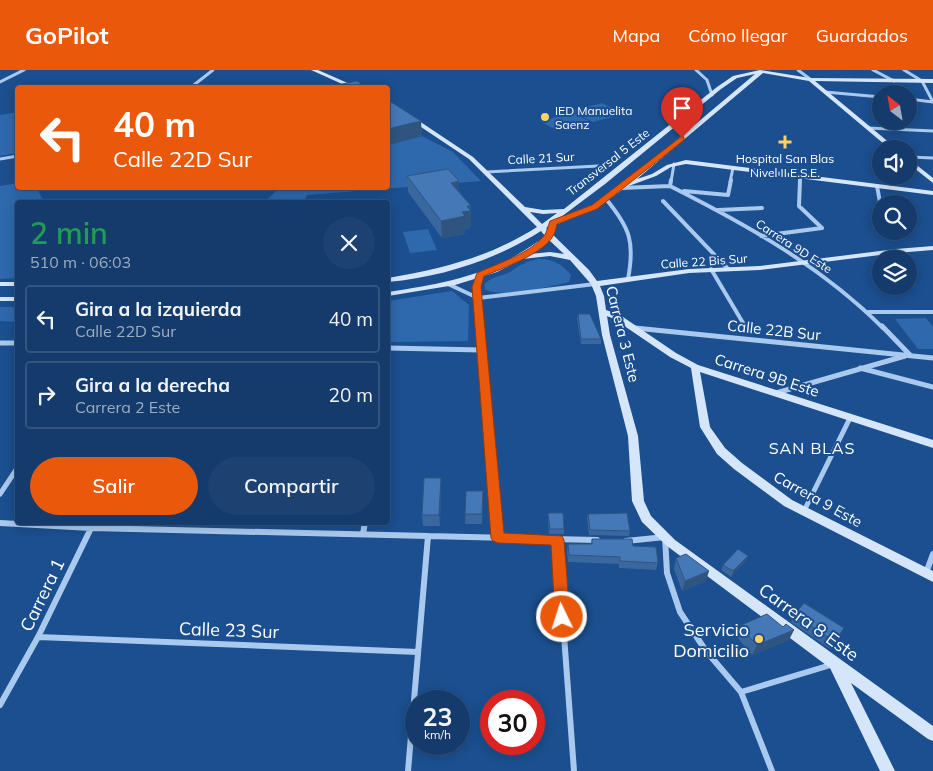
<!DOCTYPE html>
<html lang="es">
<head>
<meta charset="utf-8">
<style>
	body { margin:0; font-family:Mulish,sans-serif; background:#1d4271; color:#f1f3f6; height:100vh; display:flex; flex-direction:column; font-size:19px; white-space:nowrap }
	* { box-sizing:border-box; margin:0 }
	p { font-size:16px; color:#9dadc1 }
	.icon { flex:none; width:28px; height:28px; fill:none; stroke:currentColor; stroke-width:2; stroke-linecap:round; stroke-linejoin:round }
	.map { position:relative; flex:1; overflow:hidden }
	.drawer { position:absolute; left:15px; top:130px; width:375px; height:325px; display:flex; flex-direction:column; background:#143b6b; border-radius:5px; box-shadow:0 2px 12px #0003,0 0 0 1px #33557e }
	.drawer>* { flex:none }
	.top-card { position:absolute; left:15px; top:15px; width:375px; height:105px; border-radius:5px; box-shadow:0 2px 12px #0003,0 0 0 1px #33557e; background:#ea580c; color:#fff; overflow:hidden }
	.needle { width:32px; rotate:329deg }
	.buttons { position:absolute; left:872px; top:15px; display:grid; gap:10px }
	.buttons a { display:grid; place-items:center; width:45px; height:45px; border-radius:50%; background:#143b6b; box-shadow:0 2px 12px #0003,0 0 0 1px #33557e; font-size:25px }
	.speed { position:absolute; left:405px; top:620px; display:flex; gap:10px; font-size:25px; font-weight:700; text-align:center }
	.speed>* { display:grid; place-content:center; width:65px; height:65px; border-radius:50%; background:#143b6b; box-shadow:0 2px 12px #0003,0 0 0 1px #33557e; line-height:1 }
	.speed small { font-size:12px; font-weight:400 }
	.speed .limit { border:8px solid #d22; background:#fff; color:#111 }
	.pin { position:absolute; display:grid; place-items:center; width:42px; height:42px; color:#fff; margin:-51px -21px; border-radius:50% 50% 50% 0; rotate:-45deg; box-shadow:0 0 5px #0007 }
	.pin .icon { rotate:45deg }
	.me { position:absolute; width:55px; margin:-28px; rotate:356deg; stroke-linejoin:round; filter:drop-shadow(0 0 4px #0008) }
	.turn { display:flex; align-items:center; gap:18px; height:105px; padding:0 15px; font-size:22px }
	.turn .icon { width:65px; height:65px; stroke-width:2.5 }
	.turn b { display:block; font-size:35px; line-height:42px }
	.round { display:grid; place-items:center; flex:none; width:52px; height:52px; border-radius:26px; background:#1d4271 }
	.summary { display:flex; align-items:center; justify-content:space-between; height:85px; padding:0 15px }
	h1 { font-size:30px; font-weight:600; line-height:38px; color:#1e9e55 }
	.primary-button { display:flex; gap:10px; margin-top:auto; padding:10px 15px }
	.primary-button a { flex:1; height:58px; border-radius:30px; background:#ea580c; color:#fff; font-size:20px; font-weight:600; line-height:58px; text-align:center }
	.primary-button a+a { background:#1d4271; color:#f1f3f6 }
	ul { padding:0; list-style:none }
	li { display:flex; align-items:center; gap:15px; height:68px; margin:0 10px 8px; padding:0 5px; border:2px solid #33557e; border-radius:5px }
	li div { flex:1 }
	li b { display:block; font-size:19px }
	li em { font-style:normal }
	header { display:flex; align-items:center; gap:30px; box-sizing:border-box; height:70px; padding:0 25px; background:#ea580c; color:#fff }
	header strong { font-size:24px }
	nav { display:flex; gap:28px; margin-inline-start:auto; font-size:18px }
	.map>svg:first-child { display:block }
	.green { fill:#2e69ad }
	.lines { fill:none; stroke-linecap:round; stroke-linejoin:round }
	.street-far3 { stroke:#a9c9ee; stroke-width:3 }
	.street-far2 { stroke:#a9c9ee; stroke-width:4 }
	.street-far1 { stroke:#a9c9ee; stroke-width:5 }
	.street { stroke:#a9c9ee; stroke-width:6 }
	.secondary { fill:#d6e6fa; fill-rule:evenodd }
	.wall { fill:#3a679d }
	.shaded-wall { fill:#305480 }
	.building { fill:#4478b7; stroke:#305480 }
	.route { fill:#ea580c; stroke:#983908 }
	.poi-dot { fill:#ffd166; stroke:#1b4f8f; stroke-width:2 }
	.labels { text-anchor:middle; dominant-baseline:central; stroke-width:4; stroke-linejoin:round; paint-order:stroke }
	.far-poi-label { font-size:12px; fill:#fff; stroke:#1b4f8f; text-anchor:start }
	.far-street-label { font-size:12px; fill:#fff; stroke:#1b4f8f }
	.street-label { font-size:15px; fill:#fff; stroke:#1b4f8f }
	.neighbourhood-label { font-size:16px; letter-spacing:1px; fill:#fff; stroke:#1b4f8f }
	.near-street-label { font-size:18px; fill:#fff; stroke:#1b4f8f }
	.near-poi-label { font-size:18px; fill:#fff; stroke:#1b4f8f; text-anchor:end }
</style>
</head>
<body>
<header>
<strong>GoPilot</strong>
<nav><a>Mapa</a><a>Cómo llegar</a><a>Guardados</a></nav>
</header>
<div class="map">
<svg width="933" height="701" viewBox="0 0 933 701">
	<rect width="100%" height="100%" fill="#1b4f8f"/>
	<path class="green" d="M602 33 625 44 593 52 571 41 586 37 593 41 587 37Z
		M17 42V83L0 86V45Z
		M573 43 589 51 556 60 540 51Z
		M422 66 453 82 481 111 307 125 304 132H258L269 128 279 118H388V75Z
		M17 113 18 118H37L44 132H18L17 208 0 209V116Z
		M428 159 437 180 410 183 403 162Z
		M539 189C553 189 562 194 571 205L569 212C552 216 499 229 485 219L484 215C491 205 504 207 513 200 521 194 528 191 539 189Z
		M452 221 469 235 468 271 388 272V231Z
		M0 237H17V252L0 251Z
		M926 248 933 257V279H918L895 249Z"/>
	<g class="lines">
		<path class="street-far3" d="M696 0 707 10 712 25
			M798 0 810 9
			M873 0 894 11
			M904 0 922 11 933 32
			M0 12 24 0
			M190 18 213 0
			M825 22 881 27
			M909 29 933 32
			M868 58 933 61
			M909 87 933 88
			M0 89 18 86
			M486 102 598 96
			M671 112 674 94
			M730 112 733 98
			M800 112V107"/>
		<path class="street-far2" d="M800 110 799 136 822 158
			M670 116C747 155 821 196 883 258
			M670 116 671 110
			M877 116 881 138
			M621 118 670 116
			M684 121 728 125 731 110
			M606 129C630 158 635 172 628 209
			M663 131 728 199
			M718 140 762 138
			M761 166 822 158
			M711 199 746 258
			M448 214 478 228
			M478 228 595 214
			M868 242H933
			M480 258 476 217 480 205"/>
		<path class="street-far1" d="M479 256 496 450
			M745 256 747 259
			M882 256 910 285
			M635 258 933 288
			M0 273H18
			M388 278 481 280
			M860 298 933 317
			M776 323 905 286
			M0 424 18 397
			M804 441 850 348"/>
		<path class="street" d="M496 448 498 468
			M0 453 91 458 597 470
			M363 464 365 452
			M557 470 574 701
			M626 471 665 467 667 503 680 542 706 581 741 622 772 701
			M926 503 933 484
			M38 567 418 582
			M741 622 834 594
			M0 635 38 567 94 452
			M408 701 428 466"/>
		<path class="secondary" d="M311 0H318L359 18H351Z
			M760 0 810 8 933 9V13L815 11 897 79H890L809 11 763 3 637 109 652 104 667 95 686 90 933 121V125L686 94 671 97 656 106 626 117 597 138 558 154 552 153 546 158 589 200 597 211 689 199 760 196 896 179 933 176V180L896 183 760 200 689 203 600 216 604 226 606 240 620 245 676 283 698 295 933 370V378L700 302 710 357 725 378 742 393 792 430 933 501V512L784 436 734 399 717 384 700 357 691 298 670 287 614 249 607 246 610 265 638 366 644 431 651 446 675 470 933 656V671L928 669 851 613 895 701H880L830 598 667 476 642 452 632 431 628 366 602 265 596 226 591 214 570 190 550 186 522 189 497 202 455 215 388 226V222C447 213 497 204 545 166L541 161C495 190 442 207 388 212V208C441 199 490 187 537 157L469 89 409 49V47H413L473 87 525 137 543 140 564 139 717 17 733 6ZM755 4 641 100 593 136 561 147 605 114 721 19 737 8ZM530 142 543 144 557 143 542 154ZM549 170 564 184 550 182 530 184Z
			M909 89 933 108V113L909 94Z
			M0 212H18V216H0Z
			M0 227H18V231H0Z"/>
	</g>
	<path class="wall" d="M407 106 459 121 471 136 470 158 465 159V164L442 168 408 122Z
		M578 244 601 269V274H581L577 249Z
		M441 408 440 456H423L422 445Z
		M466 421H483L482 454H465Z
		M548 443 564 459V464H549L548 448Z
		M588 444 630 461 629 466 589 465 587 449Z
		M592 469 633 476 658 493 656 500 619 498V494L568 492 567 481 568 474H591Z
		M676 488 706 511 682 521 674 499Z
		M746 491 731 507 721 500 723 495Z
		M795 544 844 558 840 566 830 579 791 552Z
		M739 556 789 570 752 585 736 566Z"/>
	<path class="shaded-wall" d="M421 51 422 66 388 75V59Z
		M459 111V128L451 113Z
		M467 136H471L470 158 465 159V164L442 168 441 151 462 142Z
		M441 408V418L440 456 439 445Z
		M748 486 746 491 731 507 733 501Z
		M709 501 706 511 682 521 685 511Z
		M844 558 840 566 830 579 834 572Z
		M794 560 789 570 752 585 757 575Z"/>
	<path class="building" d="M357 11 367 18 327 17Z
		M388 30 421 51 388 59Z
		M448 99 459 111 451 113 471 136H467L471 141 462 142 465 146 441 151 407 106Z
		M578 244H590L601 269H581Z
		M424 408H441L439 445H422Z
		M466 421H483L482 444H465Z
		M548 443H563L564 459H550Z
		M627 443 630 461 590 460 588 444Z
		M592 469H632L633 476 656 477 658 493 620 491V487L569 485 568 474H592Z
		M738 479 748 486 733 501 723 495Z
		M686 484 709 501 685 511 676 488Z
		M804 533 844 558 834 572 795 544Z
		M767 544 783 557 786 554 794 560 757 575 739 556Z"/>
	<path class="route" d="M682 66 684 67V70L597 139 557 154C556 158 555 163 553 166 543 184 503 198 484 206L481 217 504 463 562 466 564 470 570 547 568 551 562 553 557 551 555 547 551 475 498 473 493 471 491 468 472 217 477 203C498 193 528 185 544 166 547 162 548 156 550 151L592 135Z"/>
	<g class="poi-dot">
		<circle cx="545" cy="47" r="5"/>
		<path d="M782.5 64.5h5v5h5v5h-5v5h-5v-5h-5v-5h5z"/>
		<circle cx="759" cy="569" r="5"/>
	</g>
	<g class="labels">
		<g class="far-poi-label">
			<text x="555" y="40">IED Manuelita<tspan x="555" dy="14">Saenz</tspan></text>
			<text x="785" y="88" text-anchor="middle">Hospital San Blas<tspan x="785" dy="14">Nivel II E.S.E.</tspan></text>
		</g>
		<g class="far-street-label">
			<text transform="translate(541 88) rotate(-3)">Calle 21 Sur</text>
			<text transform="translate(608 92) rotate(-38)">Transversal 5 Este</text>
			<text transform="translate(794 176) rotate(33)">Carrera 9D Este</text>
			<text transform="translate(704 191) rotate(-4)">Calle 22 Bis Sur</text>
		</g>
		<g class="street-label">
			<text transform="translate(774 260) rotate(6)">Calle 22B Sur</text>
			<text transform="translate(623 264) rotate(76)">Carrera 3 Este</text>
			<text transform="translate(767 305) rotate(18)">Carrera 9B Este</text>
			<text transform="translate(818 429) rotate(29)">Carrera 9 Este</text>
		</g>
		<g class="neighbourhood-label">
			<text x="812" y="378">SAN BLAS</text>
		</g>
		<g class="near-street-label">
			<text transform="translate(42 525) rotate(-64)">Carrera 1</text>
			<text transform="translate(809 552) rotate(36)">Carrera 8 Este</text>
			<text transform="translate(229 560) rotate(2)">Calle 23 Sur</text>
		</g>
		<g class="near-poi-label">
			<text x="749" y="559">Servicio<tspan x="749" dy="21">Domicilio</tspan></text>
		</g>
	</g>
</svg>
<div class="buttons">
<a><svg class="needle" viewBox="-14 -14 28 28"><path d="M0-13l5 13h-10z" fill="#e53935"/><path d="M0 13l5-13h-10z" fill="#9dadc1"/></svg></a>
<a><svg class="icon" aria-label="sound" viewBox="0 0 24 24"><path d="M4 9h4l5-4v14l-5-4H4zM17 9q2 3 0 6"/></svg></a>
<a><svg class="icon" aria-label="search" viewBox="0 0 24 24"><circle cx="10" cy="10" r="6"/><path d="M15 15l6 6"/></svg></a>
<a><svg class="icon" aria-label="layers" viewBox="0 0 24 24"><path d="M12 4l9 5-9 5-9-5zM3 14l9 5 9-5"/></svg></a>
</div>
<div class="speed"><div>23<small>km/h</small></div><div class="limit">30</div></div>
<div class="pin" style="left:682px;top:68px;background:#d93025"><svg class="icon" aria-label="arrive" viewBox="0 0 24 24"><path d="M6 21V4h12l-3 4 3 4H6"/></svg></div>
<svg class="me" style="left:562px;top:547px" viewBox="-20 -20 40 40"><circle r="17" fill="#ea580c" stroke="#fff" stroke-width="3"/><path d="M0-11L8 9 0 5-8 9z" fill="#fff"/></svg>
<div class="top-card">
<div class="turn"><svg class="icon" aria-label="left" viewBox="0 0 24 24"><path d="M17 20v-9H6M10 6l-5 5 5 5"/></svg><div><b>40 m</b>Calle 22D Sur</div></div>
</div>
<section class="drawer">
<div class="summary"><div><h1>2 min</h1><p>510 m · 06:03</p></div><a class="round"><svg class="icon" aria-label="close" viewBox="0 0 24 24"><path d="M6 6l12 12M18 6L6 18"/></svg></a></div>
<ul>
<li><svg class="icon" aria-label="left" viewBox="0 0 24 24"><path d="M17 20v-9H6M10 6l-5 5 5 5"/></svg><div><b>Gira a la izquierda</b><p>Calle 22D Sur</p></div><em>40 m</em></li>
<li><svg class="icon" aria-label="right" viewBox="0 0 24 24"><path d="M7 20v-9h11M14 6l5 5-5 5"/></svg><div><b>Gira a la derecha</b><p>Carrera 2 Este</p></div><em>20 m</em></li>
</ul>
<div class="primary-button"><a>Salir</a><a>Compartir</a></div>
</section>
</div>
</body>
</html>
